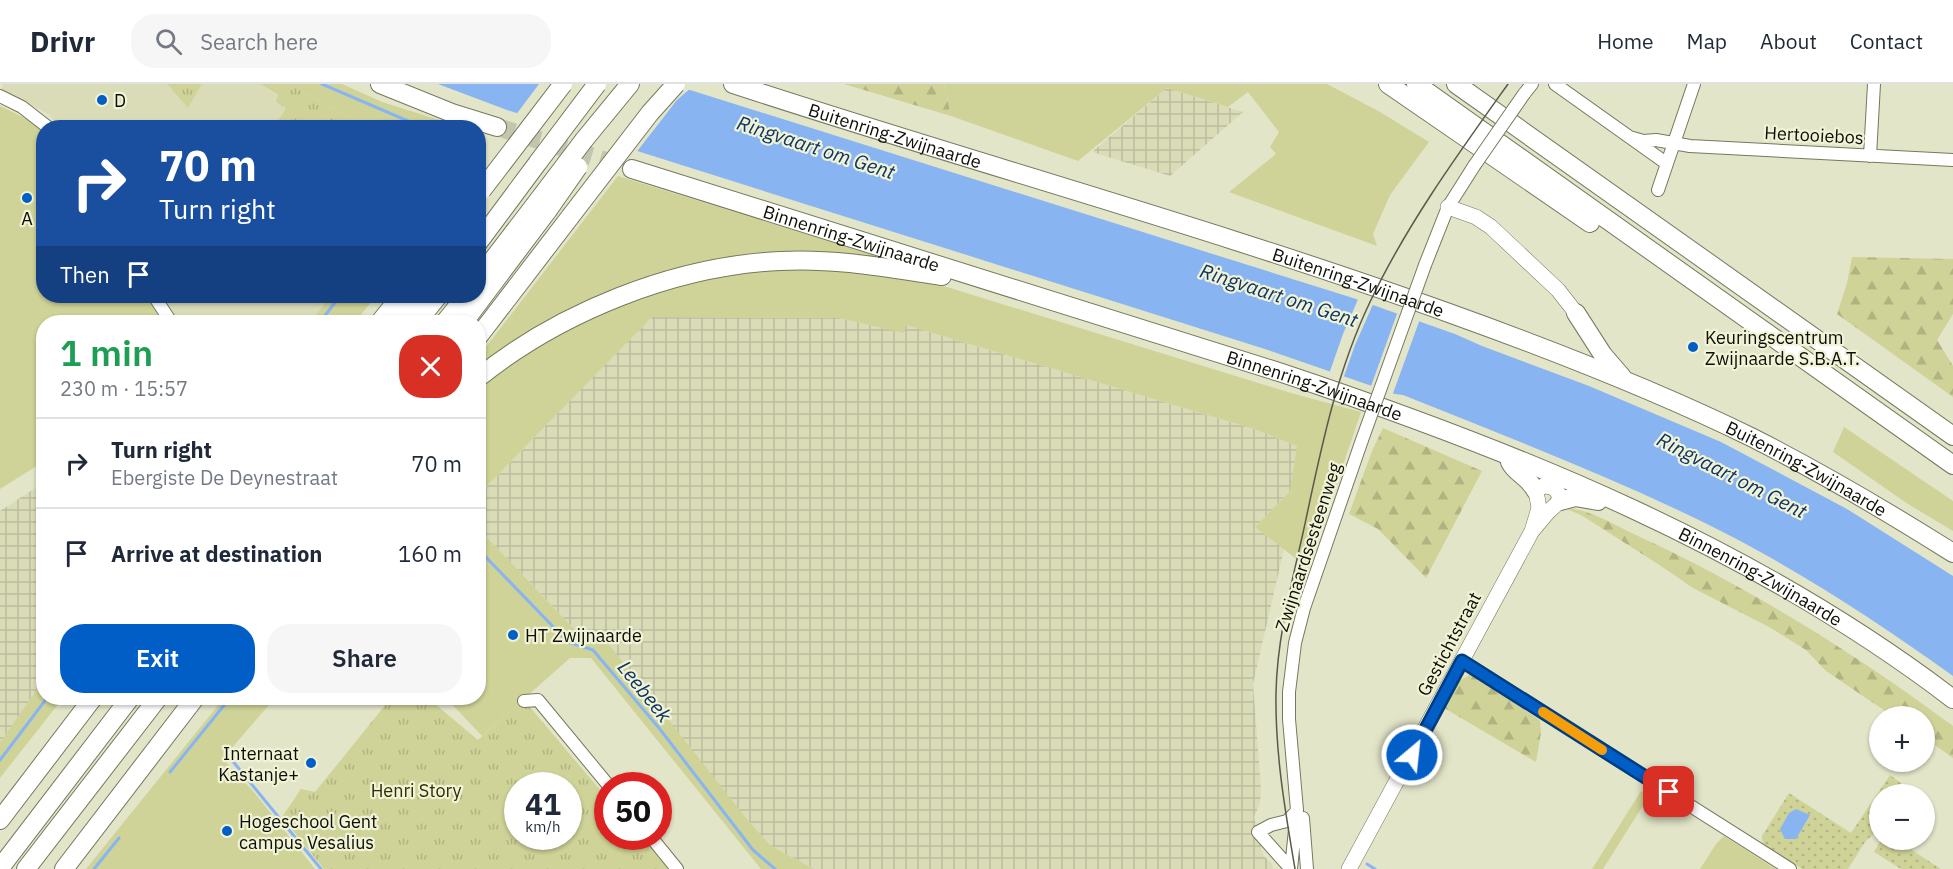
<!DOCTYPE html>
<html lang="en">
<head>
<meta charset="utf-8">
<style>
	body { margin:0; font-family:"IBM Plex Sans",sans-serif; background:#f6f6f7; color:#1f2937; height:100vh; display:flex; flex-direction:column; font-size:22px; white-space:nowrap }
	* { box-sizing:border-box; margin:0 }
	p { font-size:20px; color:#747a83 }
	.icon { flex:none; width:33px; height:33px; fill:none; stroke:currentColor; stroke-width:2; stroke-linecap:round; stroke-linejoin:round }
	.map { position:relative; flex:1; overflow:hidden }
	.side { position:absolute; left:36px; top:231px; width:450px; height:390px; display:flex; flex-direction:column; background:#fff; border-radius:24px; box-shadow:0 2px 4px #0004 }
	.side>* { flex:none }
	.guide { position:absolute; left:36px; top:36px; width:450px; height:183px; border-radius:24px; box-shadow:0 2px 4px #0004; background:#1a4fa0; color:#fff; overflow:hidden }
	.fabs { position:absolute; left:1869px; top:622px; display:grid; gap:12px }
	.fabs a { display:grid; place-items:center; width:66px; height:66px; border-radius:50%; background:#fff; box-shadow:0 2px 4px #0004; font-size:30px }
	.speed { position:absolute; left:504px; top:688px; display:flex; gap:12px; font-size:30px; font-weight:700; text-align:center }
	.speed>* { display:grid; place-content:center; width:78px; height:78px; border-radius:50%; background:#fff; box-shadow:0 2px 4px #0004; line-height:1 }
	.speed small { font-size:15px; font-weight:400 }
	.speed .limit { border:9px solid #d22; background:#fff; color:#111 }
	.pin { position:absolute; display:grid; place-items:center; width:51px; height:51px; color:#fff; margin:-26px; border-radius:12px; box-shadow:0 3px 9px #0006 }
	.me { position:absolute; width:66px; margin:-33px; rotate:28deg; stroke-linejoin:round; filter:drop-shadow(0 0 4px #0008) }
	.turn { display:flex; align-items:center; gap:21px; height:126px; padding:0 24px; font-size:27px }
	.turn .icon { width:78px; height:78px; stroke-width:2.5 }
	.turn b { display:block; font-size:42px; line-height:51px }
	.then { display:flex; align-items:center; height:57px; padding:0 24px; background:#0003; gap:12px; font-size:22px }
	.round { display:grid; place-items:center; flex:none; width:63px; height:63px; border-radius:24px; background:#f6f6f7 }
	.headline { display:flex; align-items:center; justify-content:space-between; height:102px; padding:0 24px }
	h1 { font-size:36px; font-weight:600; line-height:45px; color:#1e9e55 }
	.action { display:flex; gap:12px; margin-top:auto; padding:12px 24px }
	.action a { flex:1; height:69px; border-radius:24px; background:#025ec7; color:#fff; font-size:24px; font-weight:600; line-height:69px; text-align:center }
	.action a+a { background:#f6f6f7; color:#1f2937 }
	ul { padding:0; list-style:none }
	li { display:flex; align-items:center; gap:18px; height:90px; padding:0 24px; border-top:2px solid #e0e1e3 }
	li div { flex:1 }
	li b { display:block; font-size:22px }
	li em { font-style:normal }
	header { display:flex; align-items:center; gap:36px; box-sizing:border-box; height:84px; padding:0 30px; background:#fff; border-bottom:2px solid #e0e1e3 }
	header strong { font-size:28px }
	nav { display:flex; gap:33px; margin-inline-start:auto; font-size:21px }
	.search { width:420px; height:54px; background:#f6f6f7; display:flex; align-items:center; gap:15px; box-sizing:border-box; padding:0 21px; border-radius:24px; color:#747a83; font-size:22px }
	.map>svg:first-child { display:block }
	.built { fill:#dadcb8 }
	.industrial { fill:url(#industrial-grid) }
	.grass { fill:#cfd397 }
	.forest { fill:url(#forest-firs) }
	.park { fill:url(#park-tufts); fill-rule:evenodd }
	.garden { fill:url(#garden-dots) }
	.water { fill:#88b4f2 }
	.pier { fill:#e3e5c9 }
	.lines { fill:none; stroke-linecap:round; stroke-linejoin:round }
	.stream { stroke:#88b4f2; stroke-width:3 }
	.highway-tunnel { stroke:#c3c5ac; stroke-width:18; stroke-dasharray:18 9; stroke-linecap:butt }
	.minor-casing { stroke:#76785e; stroke-width:14 }
	.major-casing { stroke:#76785e; stroke-width:16 }
	.highway-casing { stroke:#76785e; stroke-width:20 }
	.minor { stroke:#fff; stroke-width:12 }
	.major { stroke:#fff; stroke-width:15 }
	.highway { stroke:#fff; stroke-width:18 }
	.tram { stroke:#595a4a; stroke-width:1.5 }
	.minor-bridge-casing { stroke:#76785e; stroke-width:14; stroke-linecap:butt }
	.highway-bridge-casing { stroke:#76785e; stroke-width:20; stroke-linecap:butt }
	.minor-bridge { stroke:#fff; stroke-width:12 }
	.highway-bridge { stroke:#fff; stroke-width:18 }
	.route-casing { stroke:#013d81; stroke-width:15 }
	.route { stroke:#025ec7; stroke-width:10 }
	.slow { stroke:#f59e0b; stroke-width:10 }
	.poi-dot { fill:#025ec7; stroke:#f0f3d6; stroke-width:2 }
	.labels { text-anchor:middle; dominant-baseline:central; stroke-width:4.5; stroke-linejoin:round; paint-order:stroke }
	.poi-label { font-size:18px; fill:#0e0e05; stroke:#f0f3d6; text-anchor:start }
	.street-label { font-size:18px; fill:#0e0e05; stroke:#f0f3d6 }
	.park-label { font-size:18px; fill:#2c2d00; stroke:#f0f3d6 }
	.water-label { font-size:20px; font-style:italic; fill:#103464; stroke:#f0f3d6 }
</style>
</head>
<body>
<header>
<strong>Drivr</strong>
<div class="search"><svg class="icon" aria-label="search" viewBox="0 0 24 24"><circle cx="10" cy="10" r="6"/><path d="M15 15l6 6"/></svg>Search here</div>
<nav><a>Home</a><a>Map</a><a>About</a><a>Contact</a></nav>
</header>
<div class="map">
<svg width="1953" height="785" viewBox="0 0 1953 785">
	<defs>
		<pattern id="industrial-grid" width="8" height="8" patternUnits="userSpaceOnUse" patternTransform="scale(1.5)"><rect width="8" height="8" fill="#dadcb8"/><path d="M0 4h8M4 0v8" fill="none" stroke="#babc9d"/></pattern>
		<pattern id="forest-firs" width="22" height="20" patternUnits="userSpaceOnUse" patternTransform="scale(1.5)"><rect width="22" height="20" fill="#cfd397"/><path d="M5 1l3.5 6h-7zM16 11l3.5 6h-7z" fill="#b1b481"/></pattern>
		<pattern id="park-tufts" width="24" height="20" patternUnits="userSpaceOnUse" patternTransform="scale(1.5)"><rect width="24" height="20" fill="#cfd397"/><path d="M3 7l-1-3M5 7V3M7 7l1-3M15 17l-1-3M17 17v-4M19 17l1-3" fill="none" stroke="#b1b481"/></pattern>
		<pattern id="garden-dots" width="8" height="8" patternUnits="userSpaceOnUse" patternTransform="scale(1.5)"><rect width="8" height="8" fill="#cfd397"/><path d="M2 2h.1M6 6h.1" fill="none" stroke="#b1b481" stroke-width="1.8" stroke-linecap="round"/></pattern>
	</defs>
	<rect width="100%" height="100%" fill="#e3e5c9"/>
	<path class="built" d="M3 0H167L188 23 202 0H260L278 12 286 24 274 43H57L50 31 1 5Z
		M162 212H330L311 238H179Z"/>
	<path class="industrial" d="M1167 4 1243 28 1170 92 1092 68Z
		M652 233 839 234 903 248 906 241 1254 345 1298 362 1290 407 1255 443 1284 465 1253 600 1261 705 1260 719 1254 733 1263 771 1272 780 1273 785H814L771 762 574 545 479 445V410Z
		M43 399V597L0 658V427Z"/>
	<path class="grass" d="M290 0H342L382 18 462 43H370L329 23Z
		M944 0H1327L1380 28 1429 58 1390 111 1373 150 1377 162 1229 108 1276 70 1270 63 1279 48 1248 8 1228 23 1167 4 1078 77 951 32Z
		M0 22 41 42 43 45 44 212H146L163 238H44L43 378 0 405Z
		M618 92 903 180 917 197 947 203 1291 309 1361 328 1308 484 1255 443 1290 407 1297 362 1254 345 906 241 904 249 839 234 652 233 479 410V272Z
		M330 212H376L355 238H311Z
		M1844 343 1953 417V447L1908 420 1833 368Z
		M479 445 574 545 600 549 746 734 771 762 814 785H761L591 574H570L482 652 446 614H478Z
		M43 597 44 614H63L0 694V658Z
		M224 614H275L230 666 227 679 254 708 315 785H86Z
		M1641 707 1649 712 1603 785H1592Z
		M1724 752 1776 785H1700L1716 760Z"/>
	<path class="forest" d="M844 0H944L951 32Z
		M1852 173 1953 175V230L1937 256 1953 282V313L1837 230 1847 199Z
		M1383 344 1482 387 1426 494 1378 445 1349 430 1372 367Z
		M1564 424C1588 424 1614 441 1636 451 1749 503 1853 568 1953 642V674L1925 654 1924 633H1894L1826 587 1806 566 1769 543 1693 504 1661 482 1581 431Z
		M1471 590 1540 636 1541 649 1536 678 1444 624 1459 597Z"/>
	<path class="park" d="M167 0H202L188 24Z
		M260 0H290L329 23 370 43H274L286 24 276 18 278 11Z
		M391 614H428L478 656 518 620 529 622 607 714 608 753H641L669 785H324L282 733 301 705 315 708ZM518 702H568V753H518Z"/>
	<path class="garden" d="M1890 691 1909 705 1914 711H1880L1879 745 1865 758 1848 785H1802L1763 760 1762 752 1789 709 1851 749Z
		M1881 756H1902L1904 761 1941 785H1901L1874 768Z"/>
	<path class="water" d="M438 0H671L1353 214 1455 250 1482 262 1589 302 1721 358 1847 425 1953 492V592C1874 535 1789 480 1701 437 1604 390 1503 351 1403 311L1395 310 1268 266 507 26Z
		M1796 725 1810 731 1796 755H1785L1780 745 1789 729Z"/>
	<path class="pier" d="M539 0H681L692 3 677 16 635 70 515 32Z
		M1359 213 1374 218 1355 261 1343 295 1329 290 1343 250Z
		M1398 227 1420 235 1392 312 1370 305Z"/>
	<g class="lines">
		<path class="stream" d="M322 0 422 43
			M320 238 340 212
			M478 465 568 558 593 566 659 644 753 766 775 785
			M231 675 321 785
			M0 676 47 614
			M170 688 230 614
			M1367 780 1375 785
			M94 785 119 754"/>
		<path class="highway-tunnel" d="M497 43 632 85"/>
		<g class="minor-casing">
			<path id="minor" d="M1555 0 1666 79
				M1524 10 1532 0
				M0 12 22 23 49 44
				M1633 54 1643 57 1656 56 1690 62 1953 76
				M1870 72 1874 0
				M1658 106 1694 0
				M1425 181 1448 123 1474 82
				M154 212 171 238
				M1462 577 1790 785
				M524 617 538 616 609 702
				M1303 734 1307 785
				M651 753 677 785
				M1291 785 1297 726 1289 635V608L1295 559 1304 524 1362 356
				M1291 785 1258 748 1271 741 1287 737 1297 727"/>
		</g>
		<g class="major-casing">
			<path id="major" d="M1448 123 1476 133 1491 143 1558 206 1576 229
				M1349 785 1532 447 1548 428 1560 417C1560 407 1553 401 1543 402L1536 407 1539 424 1532 447"/>
		</g>
		<g class="highway-casing">
			<g id="highway">
				<path d="M380 0 452 29 497 43"/>
				<path id="s1" d="M733 0C971 78 1213 144 1449 229 1552 266 1655 306 1753 354 1822 389 1888 428 1953 469"/>
				<path d="M1388 0 1590 139"/>
				<path d="M1416 0 1953 381"/>
				<path d="M1456 0 1953 352"/>
				<path d="M584 56 630 0"/>
				<path id="s2" d="M632 85 1282 289C1519 368 1754 463 1953 615"/>
				<path d="M478 159 539 77"/>
				<path d="M478 195 534 122"/>
				<path d="M1576 229 1603 271 1622 293"/>
				<path d="M380 238 401 212"/>
				<path d="M398 238 420 212"/>
				<path d="M417 238 438 212"/>
				<path d="M445 238 466 212"/>
				<path d="M464 238 548 126"/>
				<path d="M478 253 570 133"/>
				<path d="M478 294C560 228 674 182 780 177 835 174 888 184 942 192"/>
				<path d="M1510 378C1516 390 1528 392 1536 407"/>
				<path d="M1560 417 1575 413 1598 417"/>
				<path d="M0 736 93 614"/>
				<path d="M0 784 130 614"/>
				<path d="M26 785 158 614"/>
				<path d="M64 785 195 614"/>
			</g>
		</g>
		<use href="#minor" class="minor"/>
		<use href="#major" class="major"/>
		<use href="#highway" class="highway"/>
		<path class="tram" d="M1295 785C1285 726 1275 669 1276 609 1277 555 1291 502 1303 449 1320 370 1335 291 1370 218 1407 140 1458 70 1508 0"/>
		<g class="minor-bridge-casing">
			<path id="minor-bridge" d="M1474 82 1524 10
				M1362 356 1425 181"/>
		</g>
		<g class="highway-bridge-casing">
			<path id="highway-bridge" d="M539 77 597 0
				M482 106 563 0
				M534 122 584 56
				M548 126 578 83
				M570 133 650 29 676 0"/>
		</g>
		<use href="#minor-bridge" class="minor-bridge"/>
		<use href="#highway-bridge" class="highway-bridge"/>
	</g>
	<g class="lines">
		<g class="route-casing">
			<path id="route" d="M1412 671 1462 577 1669 708"/>
		</g>
		<use href="#route" class="route"/>
		<path class="slow" d="M1543 628 1602 666"/>
	</g>
	<g class="poi-dot">
		<circle cx="102" cy="16" r="6"/>
		<circle cx="27" cy="114" r="6"/>
		<circle cx="1693" cy="263" r="6"/>
		<circle cx="513" cy="551" r="6"/>
		<circle cx="311" cy="679" r="6"/>
		<circle cx="227" cy="747" r="6"/>
	</g>
	<g class="labels">
		<g class="poi-label">
			<text x="114" y="16">D</text>
			<text x="27" y="134" text-anchor="middle">A</text>
			<text x="1705" y="253">Keuringscentrum<tspan x="1705" dy="21">Zwijnaarde S.B.A.T.</tspan></text>
			<text x="525" y="551">HT Zwijnaarde</text>
			<text x="299" y="669" text-anchor="end">Internaat<tspan x="299" dy="21">Kastanje+</tspan></text>
			<text x="239" y="737">Hogeschool Gent<tspan x="239" dy="21">campus Vesalius</tspan></text>
		</g>
		<g class="street-label">
			<text stroke="none"><textPath href="#s1" startOffset="170">Buitenring-Zwijnaarde</textPath></text>
			<text transform="translate(1814 51) rotate(3)">Hertooiebos</text>
			<text stroke="none"><textPath href="#s2" startOffset="230">Binnenring-Zwijnaarde</textPath></text>
			<text stroke="none"><textPath href="#s1" startOffset="656">Buitenring-Zwijnaarde</textPath></text>
			<text stroke="none"><textPath href="#s2" startOffset="716">Binnenring-Zwijnaarde</textPath></text>
			<text stroke="none"><textPath href="#s1" startOffset="1142">Buitenring-Zwijnaarde</textPath></text>
			<text transform="translate(1308 463) rotate(-72)">Zwijnaardsesteenweg</text>
			<text stroke="none"><textPath href="#s2" startOffset="1202">Binnenring-Zwijnaarde</textPath></text>
			<text transform="translate(1449 560) rotate(-62)">Gestichtstraat</text>
		</g>
		<g class="park-label">
			<text x="416" y="706">Henri Story</text>
		</g>
		<g class="water-label">
			<text transform="translate(816 63) rotate(18)">Ringvaart om Gent</text>
			<text transform="translate(1279 211) rotate(18)">Ringvaart om Gent</text>
			<text transform="translate(1732 391) rotate(27)">Ringvaart om Gent</text>
			<text transform="translate(645 607) rotate(51)">Leebeek</text>
		</g>
	</g>
</svg>
<div class="fabs">
<a>+</a>
<a>−</a>
</div>
<div class="speed"><div>41<small>km/h</small></div><div class="limit">50</div></div>
<div class="pin" style="left:1669px;top:708px;background:#d93025"><svg class="icon" aria-label="arrive" viewBox="0 0 24 24"><path d="M6 21V4h12l-3 4 3 4H6"/></svg></div>
<svg class="me" style="left:1412px;top:671px" viewBox="-20 -20 40 40"><circle r="17" fill="#025ec7" stroke="#fff" stroke-width="3"/><path d="M0-11L8 9 0 5-8 9z" fill="#fff"/></svg>
<div class="guide">
<div class="turn"><svg class="icon" aria-label="right" viewBox="0 0 24 24"><path d="M7 20v-9h11M14 6l5 5-5 5"/></svg><div><b>70 m</b>Turn right</div></div>
<div class="then">Then<svg class="icon" aria-label="arrive" viewBox="0 0 24 24"><path d="M6 21V4h12l-3 4 3 4H6"/></svg></div>
</div>
<section class="side">
<div class="headline"><div><h1>1 min</h1><p>230 m · 15:57</p></div><a class="round" style="background:#d93025;color:#fff"><svg class="icon" aria-label="close" viewBox="0 0 24 24"><path d="M6 6l12 12M18 6L6 18"/></svg></a></div>
<ul>
<li><svg class="icon" aria-label="right" viewBox="0 0 24 24"><path d="M7 20v-9h11M14 6l5 5-5 5"/></svg><div><b>Turn right</b><p>Ebergiste De Deynestraat</p></div><em>70 m</em></li>
<li><svg class="icon" aria-label="arrive" viewBox="0 0 24 24"><path d="M6 21V4h12l-3 4 3 4H6"/></svg><div><b>Arrive at destination</b></div><em>160 m</em></li>
</ul>
<div class="action"><a>Exit</a><a>Share</a></div>
</section>
</div>
</body>
</html>
